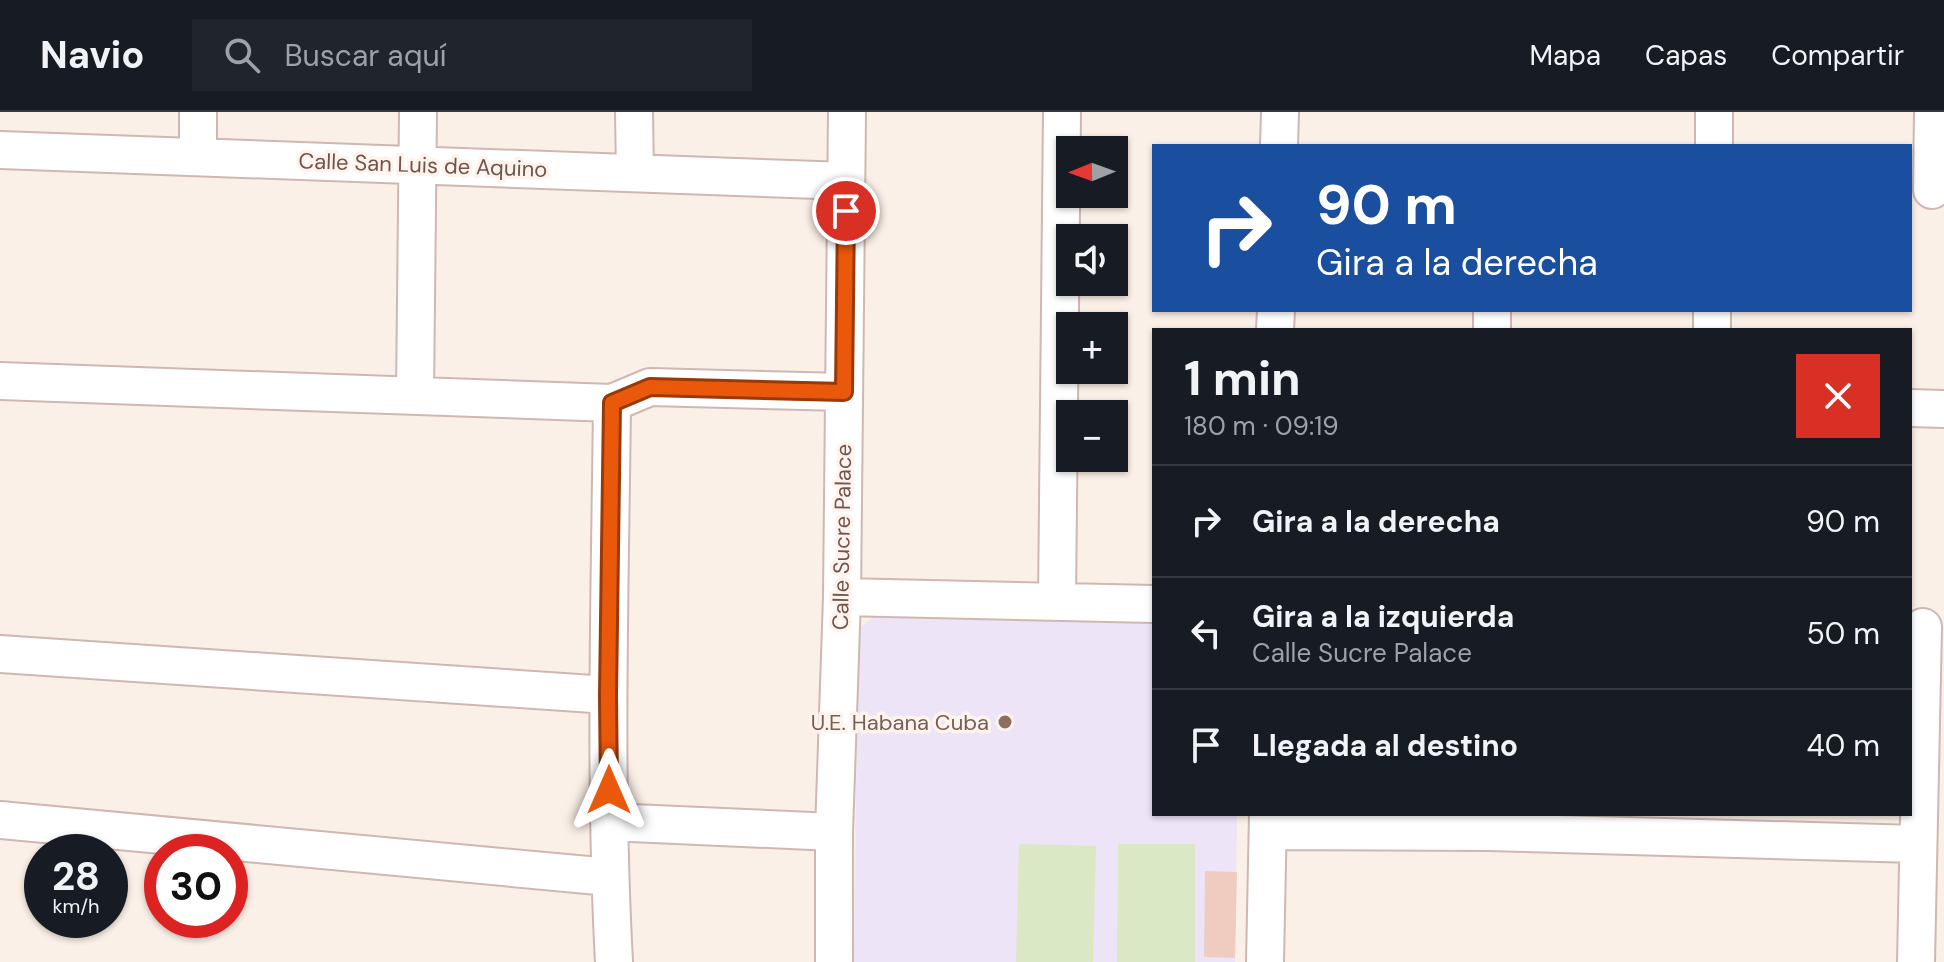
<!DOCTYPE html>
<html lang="es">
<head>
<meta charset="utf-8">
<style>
	body { margin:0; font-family:"DM Sans",sans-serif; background:#20242c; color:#f1f3f6; height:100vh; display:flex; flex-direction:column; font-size:30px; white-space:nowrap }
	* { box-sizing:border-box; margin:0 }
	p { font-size:26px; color:#9ea1a6 }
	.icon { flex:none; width:44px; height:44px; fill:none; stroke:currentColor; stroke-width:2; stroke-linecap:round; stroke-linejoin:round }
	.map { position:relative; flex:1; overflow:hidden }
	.panel { position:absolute; left:1152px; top:216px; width:760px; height:488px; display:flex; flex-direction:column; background:#171b24; border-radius:0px; box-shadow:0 2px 6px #0004 }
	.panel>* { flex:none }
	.guide { position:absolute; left:1152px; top:32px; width:760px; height:168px; border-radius:0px; box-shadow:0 2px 6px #0004; background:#1a4fa0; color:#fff; overflow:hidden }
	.needle { width:52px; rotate:269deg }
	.tools { position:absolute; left:1056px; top:24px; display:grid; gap:16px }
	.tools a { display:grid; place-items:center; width:72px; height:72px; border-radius:0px; background:#171b24; box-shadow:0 2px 6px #0004; font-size:40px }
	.speed { position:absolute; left:24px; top:722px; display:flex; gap:16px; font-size:40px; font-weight:700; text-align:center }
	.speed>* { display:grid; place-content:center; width:104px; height:104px; border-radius:50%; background:#171b24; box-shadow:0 2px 6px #0004; line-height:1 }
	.speed small { font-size:20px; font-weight:400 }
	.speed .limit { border:12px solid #d22; background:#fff; color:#111 }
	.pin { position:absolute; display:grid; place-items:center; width:68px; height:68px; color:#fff; margin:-34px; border:4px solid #fff; border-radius:50%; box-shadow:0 2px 8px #0007 }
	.me { position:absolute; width:88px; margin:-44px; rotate:0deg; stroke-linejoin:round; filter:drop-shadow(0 0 6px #0008) }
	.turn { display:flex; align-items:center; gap:28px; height:168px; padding:0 32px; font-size:36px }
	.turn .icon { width:104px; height:104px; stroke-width:2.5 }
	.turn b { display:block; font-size:56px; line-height:68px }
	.round { display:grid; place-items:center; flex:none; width:84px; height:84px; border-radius:0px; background:#20242c }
	.overview { display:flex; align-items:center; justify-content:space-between; height:136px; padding:0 32px }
	h1 { font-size:48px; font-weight:700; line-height:60px }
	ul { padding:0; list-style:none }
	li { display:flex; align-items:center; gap:24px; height:112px; padding:0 32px; border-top:2px solid #363941 }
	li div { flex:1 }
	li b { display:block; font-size:30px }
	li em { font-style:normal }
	header { display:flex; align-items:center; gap:48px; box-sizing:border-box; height:112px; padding:0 40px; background:#171b24; border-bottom:2px solid #363941 }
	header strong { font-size:38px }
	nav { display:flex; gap:44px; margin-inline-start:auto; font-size:28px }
	.search { width:560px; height:72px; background:#20242c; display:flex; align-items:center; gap:20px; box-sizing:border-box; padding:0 28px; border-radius:0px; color:#9ea1a6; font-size:30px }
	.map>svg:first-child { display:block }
	.education { fill:#ede4f8 }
	.green { fill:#dae8c6 }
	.building { fill:#efcbc0 }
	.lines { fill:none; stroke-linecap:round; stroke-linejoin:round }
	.minor-casing { stroke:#ceb8b1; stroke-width:40 }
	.minor { stroke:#fff; stroke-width:36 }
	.route-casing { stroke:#983908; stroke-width:20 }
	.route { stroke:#ea580c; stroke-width:14 }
	.education-dot { fill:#8d6e63; stroke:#fef4ed; stroke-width:3 }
	.labels { text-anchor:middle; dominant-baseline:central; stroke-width:7; stroke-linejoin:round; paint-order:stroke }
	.street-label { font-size:22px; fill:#73544d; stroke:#fef4ed }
	.education-label { font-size:22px; fill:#785e54; stroke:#fef4ed; text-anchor:end }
</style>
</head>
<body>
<header>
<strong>Navio</strong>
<div class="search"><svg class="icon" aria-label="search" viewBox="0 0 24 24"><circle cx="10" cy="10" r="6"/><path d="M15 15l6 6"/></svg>Buscar aquí</div>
<nav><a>Mapa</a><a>Capas</a><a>Compartir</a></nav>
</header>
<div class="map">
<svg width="1944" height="850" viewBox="0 0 1944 850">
	<rect width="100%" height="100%" fill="#fbf0e7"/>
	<path class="education" d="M873 505 1154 510V702H1237L1235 850H854L858 517Z"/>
	<path class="green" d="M1019 732 1096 734 1093 850H1016Z
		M1118 732H1195V850H1117Z"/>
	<path class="building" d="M1205 759 1237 760 1235 846 1204 845Z"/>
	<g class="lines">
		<g class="minor-casing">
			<path id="minor" d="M634 0 635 61
				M1714 0V34
				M1279 34 1280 0
				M0 38 846 69
				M198 44V0
				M1932 78 1933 0
				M1275 218 1276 198
				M1492 218V198
				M1712 218V198
				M0 269 612 291 650 275 844 280
				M415 283 418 0
				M612 291C610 477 604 664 614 850
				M1910 296 1944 297
				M842 485 1154 492
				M1057 489 1062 0
				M0 542 608 583
				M0 708 609 765
				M609 710 834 720
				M1268 719 1487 720 1917 732
				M834 850V720L842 485 847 0
				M1265 850 1268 702
				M1916 850 1923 515"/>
		</g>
		<use href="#minor" class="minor"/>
	</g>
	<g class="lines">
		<g class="route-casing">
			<path id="route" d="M609 678 608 583 612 291 650 275 844 280 846 99"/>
		</g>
		<use href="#route" class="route"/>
	</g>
	<circle class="education-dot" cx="1005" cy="610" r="8"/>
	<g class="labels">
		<g class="street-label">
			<text transform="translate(423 53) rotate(2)">Calle San Luis de Aquino</text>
			<text transform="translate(842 425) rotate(-89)">Calle Sucre Palace</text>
		</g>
		<g class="education-label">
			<text x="989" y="610">U.E. Habana Cuba</text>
		</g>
	</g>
</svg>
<div class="tools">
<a><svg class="needle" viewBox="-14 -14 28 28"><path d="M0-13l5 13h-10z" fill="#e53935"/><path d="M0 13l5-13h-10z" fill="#9ea1a6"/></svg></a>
<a><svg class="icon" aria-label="sound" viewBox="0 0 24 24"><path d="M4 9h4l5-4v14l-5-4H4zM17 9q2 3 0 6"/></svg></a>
<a>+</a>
<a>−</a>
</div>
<div class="speed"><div>28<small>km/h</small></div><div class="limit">30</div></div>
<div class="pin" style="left:846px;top:99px;background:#d93025"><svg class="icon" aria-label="arrive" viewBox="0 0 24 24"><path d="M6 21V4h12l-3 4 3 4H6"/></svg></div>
<svg class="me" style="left:609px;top:678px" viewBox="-20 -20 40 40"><path d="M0-17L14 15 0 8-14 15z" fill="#ea580c" stroke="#fff" stroke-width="4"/></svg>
<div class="guide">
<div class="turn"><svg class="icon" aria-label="right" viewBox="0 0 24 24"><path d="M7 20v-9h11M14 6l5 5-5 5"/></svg><div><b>90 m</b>Gira a la derecha</div></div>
</div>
<section class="panel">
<div class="overview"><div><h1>1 min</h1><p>180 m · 09:19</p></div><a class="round" style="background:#d93025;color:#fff"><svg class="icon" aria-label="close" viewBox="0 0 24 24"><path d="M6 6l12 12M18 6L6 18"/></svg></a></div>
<ul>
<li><svg class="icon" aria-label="right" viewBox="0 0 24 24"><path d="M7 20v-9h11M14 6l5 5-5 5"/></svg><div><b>Gira a la derecha</b></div><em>90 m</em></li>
<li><svg class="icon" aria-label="left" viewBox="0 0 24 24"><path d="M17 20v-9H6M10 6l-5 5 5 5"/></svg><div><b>Gira a la izquierda</b><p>Calle Sucre Palace</p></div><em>50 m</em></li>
<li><svg class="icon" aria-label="arrive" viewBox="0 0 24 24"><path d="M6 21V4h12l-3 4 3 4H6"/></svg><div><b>Llegada al destino</b></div><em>40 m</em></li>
</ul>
</section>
</div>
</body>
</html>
